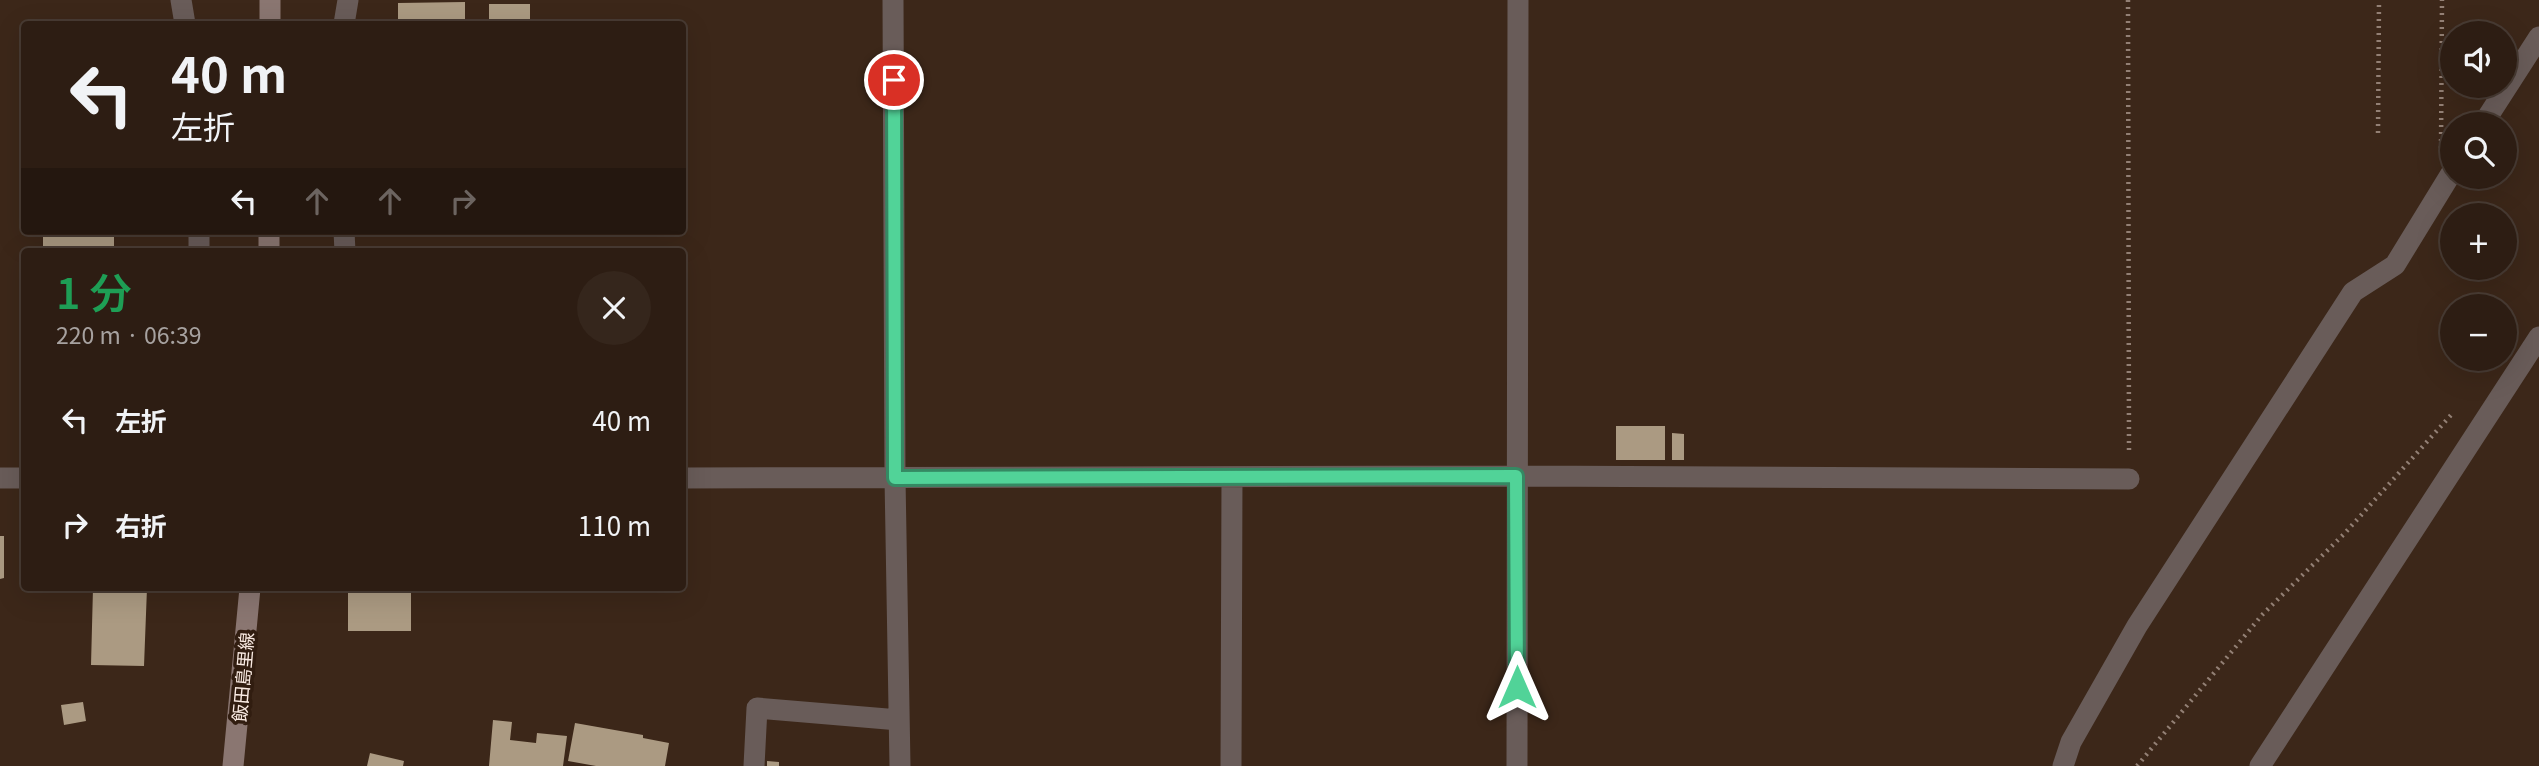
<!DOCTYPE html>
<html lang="ja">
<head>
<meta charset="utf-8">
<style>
	body { margin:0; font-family:Georgia,"Noto Sans JP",serif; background:#35261c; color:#f1f3f6; height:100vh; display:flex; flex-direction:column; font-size:26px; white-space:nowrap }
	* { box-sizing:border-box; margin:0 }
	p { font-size:23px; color:#a7a2a0 }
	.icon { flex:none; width:38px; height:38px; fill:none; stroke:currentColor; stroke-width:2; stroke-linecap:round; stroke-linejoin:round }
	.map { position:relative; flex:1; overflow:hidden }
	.drawer { position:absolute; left:21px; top:248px; width:665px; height:343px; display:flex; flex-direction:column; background:#2d1d13; border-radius:7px; box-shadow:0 7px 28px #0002,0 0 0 2px #483b33 }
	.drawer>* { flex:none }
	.hud { position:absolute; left:21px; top:21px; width:665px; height:214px; border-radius:7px; box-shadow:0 7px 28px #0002,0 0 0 2px #483b33; background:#2d1d13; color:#f1f3f6; overflow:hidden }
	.controls { position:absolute; left:2440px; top:21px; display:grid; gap:14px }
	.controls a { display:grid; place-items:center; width:77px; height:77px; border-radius:50%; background:#2d1d13; box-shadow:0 7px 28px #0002,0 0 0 2px #483b33; font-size:35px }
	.pin { position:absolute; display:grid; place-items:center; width:60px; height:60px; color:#fff; margin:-30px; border:4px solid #fff; border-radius:50%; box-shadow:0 2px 7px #0007 }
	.me { position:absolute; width:77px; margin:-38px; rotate:0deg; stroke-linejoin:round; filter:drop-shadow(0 0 5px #0008) }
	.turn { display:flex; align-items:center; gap:24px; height:147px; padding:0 35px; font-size:32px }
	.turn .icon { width:91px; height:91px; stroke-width:2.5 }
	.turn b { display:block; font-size:49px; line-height:60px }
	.lanes { display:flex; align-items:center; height:66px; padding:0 35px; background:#0003; justify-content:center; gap:35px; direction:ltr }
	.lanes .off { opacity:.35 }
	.round { display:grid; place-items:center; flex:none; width:74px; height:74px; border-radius:37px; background:#35261c }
	.headline { display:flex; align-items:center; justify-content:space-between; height:119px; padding:0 35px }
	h1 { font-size:42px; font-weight:600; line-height:52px; color:#1e9e55 }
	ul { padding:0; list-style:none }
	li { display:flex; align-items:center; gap:21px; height:105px; padding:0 35px }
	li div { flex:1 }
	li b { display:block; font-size:26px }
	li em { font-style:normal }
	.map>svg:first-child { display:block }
	.building { fill:#ab9a82 }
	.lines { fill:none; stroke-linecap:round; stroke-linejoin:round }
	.path { stroke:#938075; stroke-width:4.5; stroke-dasharray:2 5; stroke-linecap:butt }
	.street { stroke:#695c59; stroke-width:21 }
	.secondary { stroke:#8a7671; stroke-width:21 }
	.route-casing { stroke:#358963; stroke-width:18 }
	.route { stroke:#51d398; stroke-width:12 }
	.labels { text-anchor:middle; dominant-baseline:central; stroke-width:7; stroke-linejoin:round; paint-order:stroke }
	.street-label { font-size:18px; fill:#faebe3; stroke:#311d10 }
</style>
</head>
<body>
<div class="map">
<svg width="2539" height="766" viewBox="0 0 2539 766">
	<rect width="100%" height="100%" fill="#3c2719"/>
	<path class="building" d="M465 2V24H398V3Z
		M489 4H530V24H489Z
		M43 231H114V252H43Z
		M1616 426H1665V460H1616Z
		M1672 433 1684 434V460H1672Z
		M0 536H4V578L0 579Z
		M93 588H147L144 666 91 665Z
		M348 588H411V631H348Z
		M83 702 86 721 64 725 61 705Z
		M493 720 512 722 510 740 536 743 537 733 567 736 563 766H489Z
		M575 723 643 735V738L669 743 665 766H596L568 761Z
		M370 753 404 761 403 766H367Z
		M767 761 779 762V766H767Z"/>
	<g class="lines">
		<path class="path" d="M2128 0 2129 450
			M2378 133 2379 0
			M2441 148 2442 0
			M2137 766 2262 615 2345 533 2451 415"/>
		<path class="street" d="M181 0 185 24
			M893 0 895 478 900 766
			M344 24 348 0
			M2483 124 2539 37
			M199 231V252
			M344 231 345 252
			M0 478H24
			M682 478 1516 476 2129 479
			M754 766 757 708 899 720
			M1231 766 1232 477
			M1517 766 1518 0
			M2063 766 2071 742 2137 626 2353 292 2395 265 2452 172
			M2260 766 2539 337"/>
		<path class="secondary" d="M270 0V24
			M269 252V231
			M233 766 250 588"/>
	</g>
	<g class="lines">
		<g class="route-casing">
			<path id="route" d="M894 80 895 478 1516 476 1517 687"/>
		</g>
		<use href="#route" class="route"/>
	</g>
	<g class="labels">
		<g class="street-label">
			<text transform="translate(242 677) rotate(-85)">飯田島里線</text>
		</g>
	</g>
</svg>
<div class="controls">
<a><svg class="icon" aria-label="sound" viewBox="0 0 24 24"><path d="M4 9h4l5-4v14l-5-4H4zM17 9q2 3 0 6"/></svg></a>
<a><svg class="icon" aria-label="search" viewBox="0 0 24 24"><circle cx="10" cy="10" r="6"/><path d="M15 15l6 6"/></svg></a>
<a>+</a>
<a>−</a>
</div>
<div class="pin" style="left:894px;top:80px;background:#d93025"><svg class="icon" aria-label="arrive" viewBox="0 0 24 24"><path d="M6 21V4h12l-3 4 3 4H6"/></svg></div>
<svg class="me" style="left:1517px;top:687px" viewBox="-20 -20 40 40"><path d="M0-17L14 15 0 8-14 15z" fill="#51d398" stroke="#fff" stroke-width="4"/></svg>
<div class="hud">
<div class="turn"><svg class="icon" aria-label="left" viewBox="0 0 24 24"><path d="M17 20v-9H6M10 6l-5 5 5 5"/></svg><div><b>40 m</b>左折</div></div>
<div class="lanes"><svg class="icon" aria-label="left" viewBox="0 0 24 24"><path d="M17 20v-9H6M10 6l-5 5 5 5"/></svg><svg class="icon off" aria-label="ahead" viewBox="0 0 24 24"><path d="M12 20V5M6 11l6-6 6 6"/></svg><svg class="icon off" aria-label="ahead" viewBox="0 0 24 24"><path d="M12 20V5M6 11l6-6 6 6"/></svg><svg class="icon off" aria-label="right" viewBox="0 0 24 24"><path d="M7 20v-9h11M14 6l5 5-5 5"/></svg></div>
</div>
<section class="drawer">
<div class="headline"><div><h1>1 分</h1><p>220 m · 06:39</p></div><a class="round"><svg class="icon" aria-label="close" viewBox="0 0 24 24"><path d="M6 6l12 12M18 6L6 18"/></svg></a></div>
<ul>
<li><svg class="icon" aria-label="left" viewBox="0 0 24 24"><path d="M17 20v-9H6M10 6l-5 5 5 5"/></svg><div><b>左折</b></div><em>40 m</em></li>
<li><svg class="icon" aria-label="right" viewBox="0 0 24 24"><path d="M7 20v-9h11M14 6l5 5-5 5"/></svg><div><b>右折</b></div><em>110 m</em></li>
</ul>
</section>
</div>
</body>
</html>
